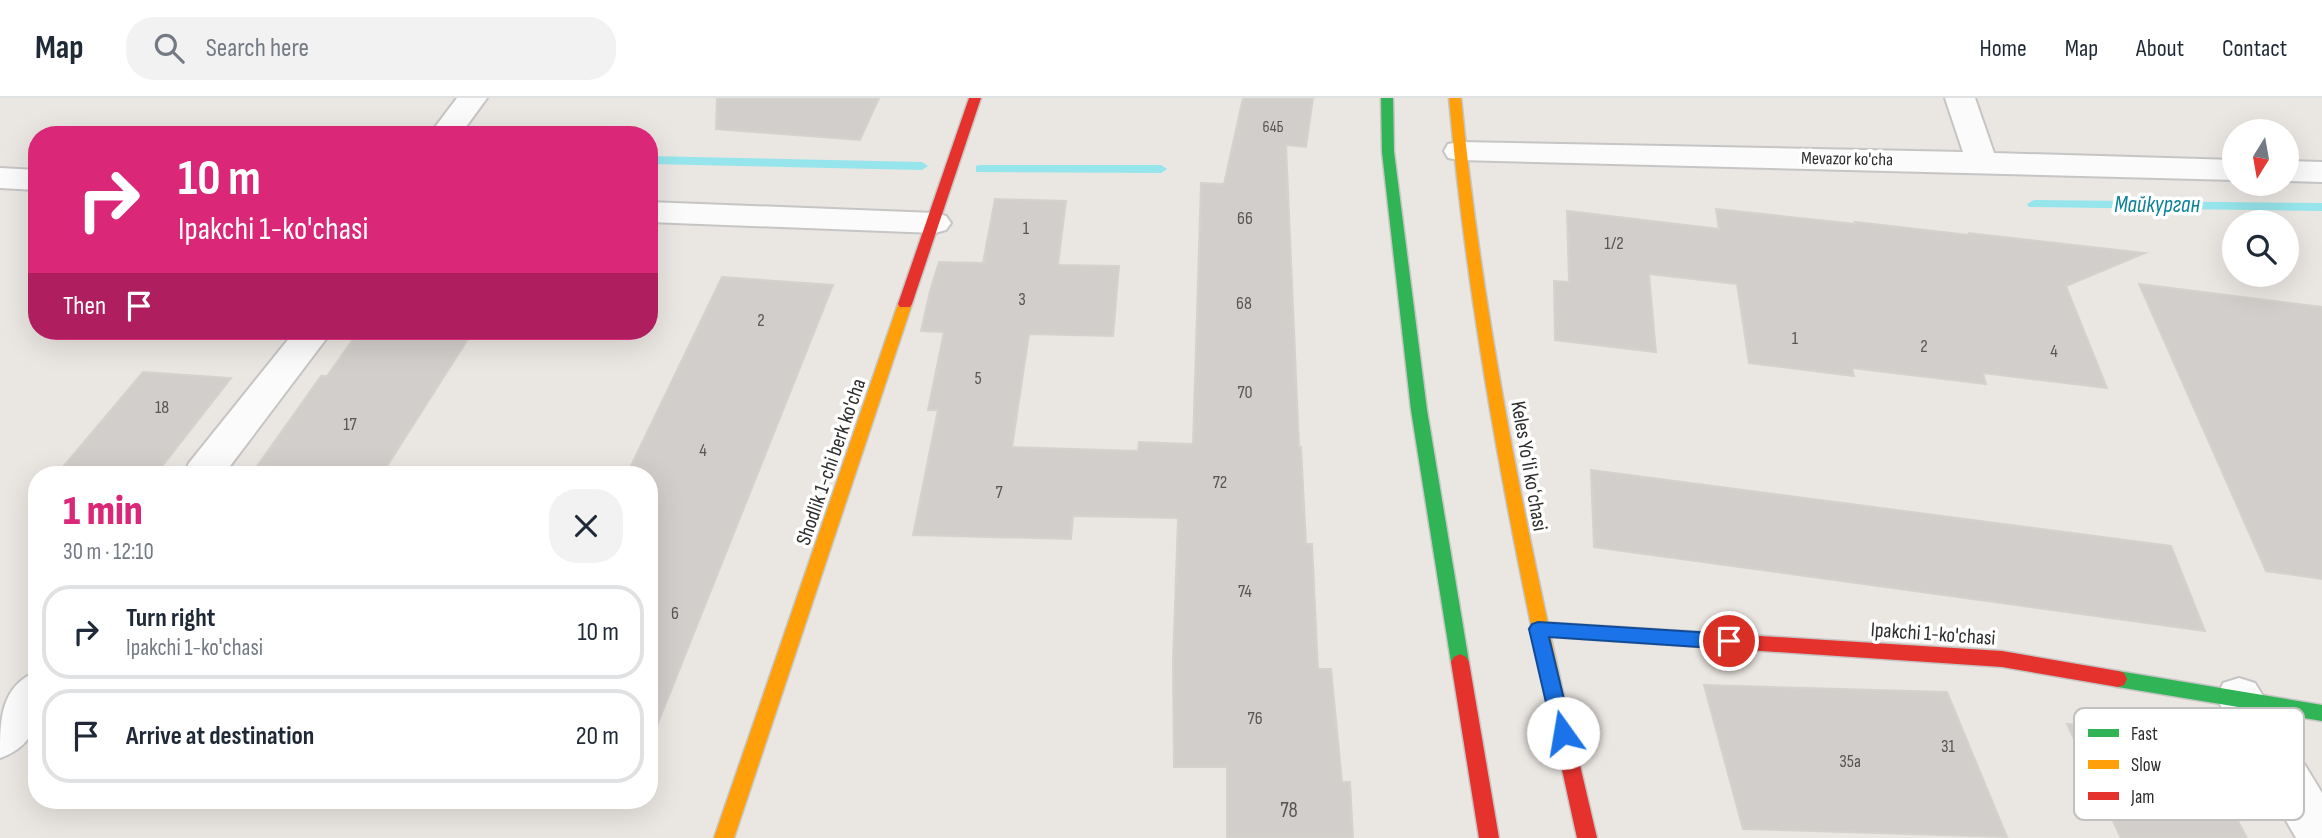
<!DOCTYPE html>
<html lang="en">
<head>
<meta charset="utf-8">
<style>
	body { margin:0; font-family:"Sofia Sans Condensed",sans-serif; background:#f2f2f3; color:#1f2937; height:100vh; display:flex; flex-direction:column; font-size:26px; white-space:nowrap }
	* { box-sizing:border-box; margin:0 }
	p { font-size:23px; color:#747a83 }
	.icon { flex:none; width:38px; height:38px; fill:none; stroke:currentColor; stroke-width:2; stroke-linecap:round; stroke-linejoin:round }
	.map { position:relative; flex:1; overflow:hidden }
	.sheet { position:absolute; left:28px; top:368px; width:630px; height:343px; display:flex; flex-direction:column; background:#fff; border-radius:28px; box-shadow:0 7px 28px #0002 }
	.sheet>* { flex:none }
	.banner { position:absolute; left:28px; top:28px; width:630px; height:214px; border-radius:28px; box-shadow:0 7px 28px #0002; background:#db2777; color:#fff; overflow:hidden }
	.needle { width:46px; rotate:191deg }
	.buttons { position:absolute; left:2222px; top:21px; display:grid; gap:14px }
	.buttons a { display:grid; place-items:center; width:77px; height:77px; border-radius:50%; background:#fff; box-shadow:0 7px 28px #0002; font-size:35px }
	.pin { position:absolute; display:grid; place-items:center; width:60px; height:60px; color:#fff; margin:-30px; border:4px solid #fff; border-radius:50%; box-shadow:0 2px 7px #0007 }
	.me { position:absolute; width:77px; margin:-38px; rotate:347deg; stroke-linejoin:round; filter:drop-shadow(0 0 5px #0008) }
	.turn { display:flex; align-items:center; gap:24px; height:147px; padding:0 35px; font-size:32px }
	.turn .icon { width:91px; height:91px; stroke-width:2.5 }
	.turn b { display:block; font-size:49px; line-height:60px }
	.then { display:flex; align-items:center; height:66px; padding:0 35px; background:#0003; gap:14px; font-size:26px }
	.round { display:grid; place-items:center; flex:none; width:74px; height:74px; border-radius:28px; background:#f2f2f3 }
	.summary { display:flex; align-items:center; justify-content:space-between; height:119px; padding:0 35px }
	h1 { font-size:42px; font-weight:800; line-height:52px; color:#db2777 }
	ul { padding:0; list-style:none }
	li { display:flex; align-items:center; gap:21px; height:94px; margin:0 14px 10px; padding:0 21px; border:4px solid #e0e1e3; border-radius:28px }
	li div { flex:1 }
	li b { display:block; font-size:26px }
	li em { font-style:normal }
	header { display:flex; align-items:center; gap:42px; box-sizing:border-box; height:98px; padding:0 35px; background:#fff; border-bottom:2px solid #e0e1e3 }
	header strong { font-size:33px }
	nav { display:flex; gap:38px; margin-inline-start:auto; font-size:24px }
	.search { width:490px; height:63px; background:#f2f2f3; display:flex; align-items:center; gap:18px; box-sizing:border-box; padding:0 24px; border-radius:28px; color:#747a83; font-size:26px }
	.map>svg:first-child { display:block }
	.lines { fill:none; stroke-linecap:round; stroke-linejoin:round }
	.stream { fill:#96e5ec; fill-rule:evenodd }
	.building { fill:#d2cecb; stroke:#d5d2ce; stroke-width:2 }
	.street-casing { stroke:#c6c5c5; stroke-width:4 }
	.fast-casing { stroke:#c6c5c5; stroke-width:3 }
	.slow-casing { stroke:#c6c5c5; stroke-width:3 }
	.jam-casing { stroke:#c6c5c5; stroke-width:3 }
	.street { fill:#fcfbfb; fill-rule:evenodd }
	.fast { fill:#30b455; fill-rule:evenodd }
	.slow { fill:#ff9f0a; fill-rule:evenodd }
	.jam { fill:#e5322d; fill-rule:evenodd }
	.route { fill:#1a73e8; stroke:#114b97; stroke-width:2 }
	.labels { text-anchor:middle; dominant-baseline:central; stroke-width:7; stroke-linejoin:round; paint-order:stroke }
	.far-number-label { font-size:16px; fill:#575655 }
	.far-street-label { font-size:18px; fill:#2d2d2d; stroke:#fff }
	.number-label { font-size:18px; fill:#575655 }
	.street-label { font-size:21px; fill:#2d2d2d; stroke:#fff }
	.near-number-label { font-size:21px; fill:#575655 }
	.water-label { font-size:23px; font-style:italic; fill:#0c819a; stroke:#fff }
	.key { fill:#fff; stroke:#c0c0c0; stroke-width:2 }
	.key-label { font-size:19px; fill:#2d2d2d }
</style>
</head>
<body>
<header>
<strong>Map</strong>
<div class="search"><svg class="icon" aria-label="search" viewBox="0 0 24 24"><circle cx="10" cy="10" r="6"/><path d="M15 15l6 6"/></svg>Search here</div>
<nav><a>Home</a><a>Map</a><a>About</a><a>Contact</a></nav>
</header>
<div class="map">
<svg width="2322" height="740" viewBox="0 0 2322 740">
	<rect width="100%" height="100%" fill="#eae6e2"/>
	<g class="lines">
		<path class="stream" d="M649 58 922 64 928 68 922 72 649 66Z
			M980 67H1161L1167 71 1161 75 976 74V68Z
			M2034 102 2322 105V113L2029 109 2027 106Z"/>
	</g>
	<path class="building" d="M717 0H879L860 42 716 31Z
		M1243 0H1313L1306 49 1286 47 1299 349H1301L1306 446H1312L1318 571H1331L1342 684H1350L1353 740H1227V669H1174L1173 563 1178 420 1073 418 1071 441 913 437 938 312H928L944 234 921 233 930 193 939 164 983 165 995 101 1066 103 1058 167 1119 168 1113 238 1029 236 1012 349 1138 353 1139 344 1193 346 1201 85 1224 86Z
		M1716 111 1856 126 1855 124 1969 137V135L2145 155 2066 188 2107 290 1983 275 1986 286 1852 270 1854 278 1749 265 1737 186 1649 176 1656 254 1555 242 1554 183 1569 184 1567 113 1719 131Z
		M722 179 833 187 652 640H649V376H627Z
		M2139 186 2322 209V481L2266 473Z
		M359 233H473L382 376 258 367 321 278H327Z
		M143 274 231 280 156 376H57Z
		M1591 372 2171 448 2205 533 1594 449Z
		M1704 587 1947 594 2007 739 1743 731Z
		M2067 626 2188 629 2247 740H2121Z"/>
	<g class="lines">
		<g class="street-casing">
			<path id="street" d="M457 0H487L460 37H429Z
				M1945 0H1975L1994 55 2235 62V82L1459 62 1448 60 1444 53 1448 46 1459 44 1963 54Z
				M2287 63 2322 64V84L2287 83Z
				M0 70 37 72V92L0 90Z
				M649 104 935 115 946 118 951 125 946 132 935 135 649 124Z
				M295 233H332L224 376H184L189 365Z
				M37 573C37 612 44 644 0 660 0 621 0 589 37 573Z
				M2239 580 2255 585 2322 695V740H2296L2223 613 2217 599 2223 585Z"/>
		</g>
		<g class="fast-casing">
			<path id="fast" d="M1381 0H1393L1394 54 1427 312 1469 564 1466 569 1460 572 1454 569 1451 564 1411 312 1382 54Z
				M2118 573 2322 607V623L2118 589 2112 587 2109 581 2112 575Z"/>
		</g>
		<g class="slow-casing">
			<path id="slow" d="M1449 0H1461C1481 204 1520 403 1565 603L1562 609 1556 611 1550 609 1547 603C1504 403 1467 204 1449 0Z
				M905 201 912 206 734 740H714L898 206Z"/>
		</g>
		<g class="jam-casing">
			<path id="jam" d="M969 0H981L912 206 910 209H900L898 206Z
				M1538 524 2002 553 2118 573 2124 575 2127 581 2124 587 2118 589 2002 569 1538 538 1532 536 1529 531 1532 526Z
				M1460 556 1466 559 1469 564 1499 740H1479L1451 564 1454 559Z
				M1556 595 1562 597 1565 603 1597 740H1577L1547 603 1550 597Z"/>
		</g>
		<use href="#street" class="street"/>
		<use href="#fast" class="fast"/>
		<use href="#slow" class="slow"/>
		<use href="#jam" class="jam"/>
	</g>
	<path class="route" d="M1538 524 1729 536 1735 538 1738 543 1735 549 1729 551 1549 539 1572 635 1569 641 1563 644 1556 641 1553 635 1529 531 1532 526Z"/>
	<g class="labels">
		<g class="far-number-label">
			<text x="1273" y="29">64Б</text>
		</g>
		<g class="far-street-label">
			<text transform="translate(1847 61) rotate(1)">Mevazor ko'cha</text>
		</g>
		<g class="number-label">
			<text x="1245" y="120">66</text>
			<text x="1026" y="130">1</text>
			<text x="1614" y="145">1/2</text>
			<text x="1022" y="201">3</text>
			<text x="1244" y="205">68</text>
			<text x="761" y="222">2</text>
			<text x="1795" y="240">1</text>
			<text x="1924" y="248">2</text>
			<text x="2054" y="253">4</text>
			<text x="978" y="280">5</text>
			<text x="1245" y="294">70</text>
			<text x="162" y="309">18</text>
			<text x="350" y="326">17</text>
			<text x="703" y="352">4</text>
			<text x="1220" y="384">72</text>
			<text x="999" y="394">7</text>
			<text x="1245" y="493">74</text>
			<text x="675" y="515">6</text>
			<text x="1255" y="620">76</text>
			<text x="1948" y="648">31</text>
			<text x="1850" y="663">35а</text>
		</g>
		<g class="street-label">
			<text transform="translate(831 364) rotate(-71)">Shodlik 1-chi berk ko'cha</text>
			<text transform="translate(1529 368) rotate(80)">Keles Yoʻli koʻchasi</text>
			<text transform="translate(1933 536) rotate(4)">Ipakchi 1-ko'chasi</text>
		</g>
		<g class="near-number-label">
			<text x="1289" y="712">78</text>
		</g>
		<g class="water-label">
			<text x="2157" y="107">Майкурган</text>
		</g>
	</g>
	<rect x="2074" y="610" width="230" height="112" rx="10" class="key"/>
	<rect x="2088" y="631" width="31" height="8" fill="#30b455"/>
	<rect x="2088" y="662" width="31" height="9" fill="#ff9f0a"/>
	<rect x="2088" y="694" width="31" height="8" fill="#e5322d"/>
	<g class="key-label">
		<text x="2131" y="642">Fast</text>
		<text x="2131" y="673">Slow</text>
		<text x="2131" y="705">Jam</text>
	</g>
</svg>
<div class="buttons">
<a><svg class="needle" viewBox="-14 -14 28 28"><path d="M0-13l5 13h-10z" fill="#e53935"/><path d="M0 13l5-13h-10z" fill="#747a83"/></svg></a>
<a><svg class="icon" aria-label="search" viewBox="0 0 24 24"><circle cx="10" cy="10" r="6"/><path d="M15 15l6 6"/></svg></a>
</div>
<div class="pin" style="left:1729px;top:543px;background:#d93025"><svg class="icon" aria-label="arrive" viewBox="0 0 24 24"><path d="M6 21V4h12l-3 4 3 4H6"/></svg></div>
<svg class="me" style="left:1563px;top:635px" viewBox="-20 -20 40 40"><circle r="19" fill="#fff"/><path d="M0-13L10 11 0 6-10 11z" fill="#1a73e8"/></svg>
<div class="banner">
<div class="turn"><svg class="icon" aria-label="right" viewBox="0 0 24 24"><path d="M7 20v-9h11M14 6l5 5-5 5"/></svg><div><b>10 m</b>Ipakchi 1-ko'chasi</div></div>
<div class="then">Then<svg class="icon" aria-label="arrive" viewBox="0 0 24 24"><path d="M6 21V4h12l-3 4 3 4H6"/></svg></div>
</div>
<section class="sheet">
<div class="summary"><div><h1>1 min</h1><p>30 m · 12:10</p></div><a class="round"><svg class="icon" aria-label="close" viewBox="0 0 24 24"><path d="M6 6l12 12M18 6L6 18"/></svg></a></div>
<ul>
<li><svg class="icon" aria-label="right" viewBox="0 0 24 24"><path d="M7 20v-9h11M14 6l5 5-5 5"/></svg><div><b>Turn right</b><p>Ipakchi 1-ko'chasi</p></div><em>10 m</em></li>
<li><svg class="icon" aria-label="arrive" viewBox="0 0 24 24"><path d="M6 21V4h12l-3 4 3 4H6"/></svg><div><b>Arrive at destination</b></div><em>20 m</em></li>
</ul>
</section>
</div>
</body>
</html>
